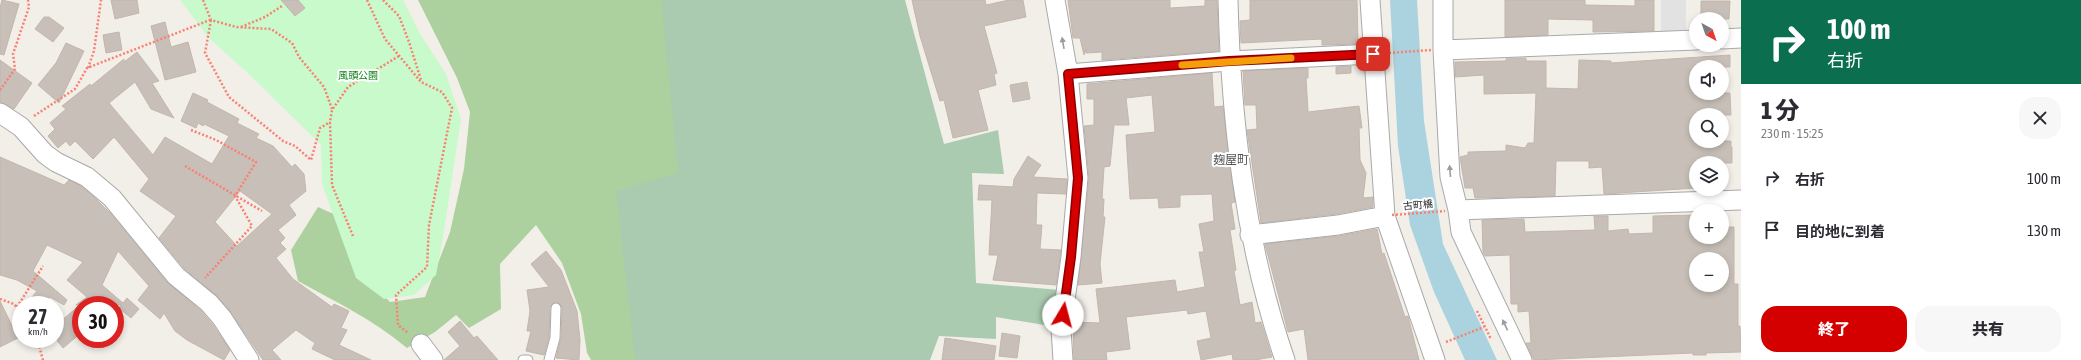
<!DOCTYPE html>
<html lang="ja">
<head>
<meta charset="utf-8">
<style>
	body { margin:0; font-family:"Asap Condensed","Noto Sans JP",sans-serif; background:#f7f7f7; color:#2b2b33; height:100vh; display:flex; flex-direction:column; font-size:15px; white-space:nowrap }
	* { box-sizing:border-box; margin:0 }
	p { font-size:13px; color:#7c7c81 }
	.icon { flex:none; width:22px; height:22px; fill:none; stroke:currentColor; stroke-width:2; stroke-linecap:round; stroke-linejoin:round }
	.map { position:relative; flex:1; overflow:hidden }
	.drawer { display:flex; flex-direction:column; background:#fff; width:340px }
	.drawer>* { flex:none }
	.hud { background:#0b6e4f; color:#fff; overflow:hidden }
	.needle { width:26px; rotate:140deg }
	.fabs { position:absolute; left:1689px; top:12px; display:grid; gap:8px }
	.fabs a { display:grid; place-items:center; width:40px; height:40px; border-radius:50%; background:#fff; box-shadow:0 2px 6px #0003; font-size:20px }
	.speed { position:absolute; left:12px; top:296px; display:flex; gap:8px; font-size:20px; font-weight:700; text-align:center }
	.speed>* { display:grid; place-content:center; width:52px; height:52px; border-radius:50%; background:#fff; box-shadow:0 2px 6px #0003; line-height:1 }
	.speed small { font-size:10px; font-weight:400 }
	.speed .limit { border:6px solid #d22; background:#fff; color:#111 }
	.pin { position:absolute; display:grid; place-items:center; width:34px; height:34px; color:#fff; margin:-17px; border-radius:8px; box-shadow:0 2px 6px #0006 }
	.me { position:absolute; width:44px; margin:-22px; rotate:8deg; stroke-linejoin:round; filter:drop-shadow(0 0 3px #0008) }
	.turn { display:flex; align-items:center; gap:14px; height:84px; padding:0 20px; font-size:18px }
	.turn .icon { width:52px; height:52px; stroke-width:2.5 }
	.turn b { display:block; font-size:28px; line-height:34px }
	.round { display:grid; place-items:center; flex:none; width:42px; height:42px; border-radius:16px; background:#f7f7f7 }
	.head { display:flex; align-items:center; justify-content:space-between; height:68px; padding:0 20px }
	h1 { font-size:24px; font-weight:800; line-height:30px }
	.cta { display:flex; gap:8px; margin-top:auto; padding:8px 20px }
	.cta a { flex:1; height:46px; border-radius:16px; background:#d40000; color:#fff; font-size:16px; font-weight:800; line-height:46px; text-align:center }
	.cta a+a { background:#f7f7f7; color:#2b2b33 }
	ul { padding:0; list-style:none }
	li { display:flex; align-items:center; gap:12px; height:52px; padding:0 20px }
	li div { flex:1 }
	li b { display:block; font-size:15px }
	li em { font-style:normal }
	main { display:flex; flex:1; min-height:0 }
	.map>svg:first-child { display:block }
	.forest { fill:#add19e }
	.cemetery { fill:#aacbaf }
	.park { fill:#c8facc }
	.parking { fill:#e2e2e2 }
	.water { fill:#aad3df }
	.building { fill:#c7bfb8; stroke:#c4b6ab; fill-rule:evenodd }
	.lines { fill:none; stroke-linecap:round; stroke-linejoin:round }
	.lane-casing { stroke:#a9a9a9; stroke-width:11 }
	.street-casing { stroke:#a9a9a9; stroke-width:21 }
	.path { stroke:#fa8072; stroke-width:2.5; stroke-dasharray:2 2; stroke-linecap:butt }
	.lane { stroke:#fff; stroke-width:9 }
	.street { stroke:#fff; stroke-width:19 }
	.path-bridge { stroke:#fa8072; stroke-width:2.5; stroke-dasharray:2 2; stroke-linecap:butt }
	.oneway { fill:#9c9c9c }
	.route-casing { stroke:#8a0000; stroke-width:10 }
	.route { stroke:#d40000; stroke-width:7 }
	.slow { stroke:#f59e0b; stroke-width:7 }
	.labels { text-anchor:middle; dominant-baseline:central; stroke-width:4; stroke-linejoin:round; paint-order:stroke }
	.park-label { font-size:10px; fill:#0c8416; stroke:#fff }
	.street-label { font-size:10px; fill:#222; stroke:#fff }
	.quarter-label { font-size:12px; fill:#555; stroke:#fff }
</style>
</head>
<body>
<main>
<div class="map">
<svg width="1741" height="360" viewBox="0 0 1741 360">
	<rect width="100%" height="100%" fill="#f2efe9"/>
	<path class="forest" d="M418 0H780L704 360H591L587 353 581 314 562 263 536 225 500 264 501 309 469 328 456 315 435 332 407 348C374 320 336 302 298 281L291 250 318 207 358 225 366 277 390 302 425 297 450 232 464 169 470 112 457 78Z"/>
	<path class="cemetery" d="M661 0H905L944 144 998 130 1004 174 972 173 976 283 1060 290 1056 327 996 317V339L939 336 930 360H635L616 191 678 173Z"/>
	<path class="park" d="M180 0H403L419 32 446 74 461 119 443 237 436 275 414 295 384 299 356 278 322 184 321 145 253 78 209 38Z"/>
	<path class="parking" d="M1661 0H1686V31L1661 32Z"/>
	<path class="water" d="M1390 0H1417L1424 121 1443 244 1497 360H1465L1434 292 1410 225 1398 146Z"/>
	<path class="building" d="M2 0 19 4 4 55 0 54V8Z
		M111 0H137L139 13 115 19Z
		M281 0H298L305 8 295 16Z
		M912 0H985L986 5 1009 0H1023L1026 17 984 26 997 73 994 74 996 85 978 90 988 130 953 138 944 100 940 101 920 36Z
		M1068 0H1170V8L1205 6V0H1217L1219 51 1102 60V52L1086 53V49L1084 55 1080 38H1073Z
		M1250 0H1357L1358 44 1322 45V39L1241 43 1240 21 1250 20Z
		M1505 0H1585V5L1635 6V0H1654V31L1593 32V20L1548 19V35L1505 37Z
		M1701 1H1730L1729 19H1701Z
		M44 17H49L64 28 53 42 35 29Z
		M165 22 171 47 188 42 196 72 165 80 151 26Z
		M119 32 122 50 106 53 103 35Z
		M66 43 84 51 59 103 38 85 56 63Z
		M137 52 159 81 152 83 174 118 151 109 135 82 109 103 153 155 165 137 212 164 229 136 204 124 203 126 198 123 196 128 181 121 193 93 208 100 207 102 239 119 237 123 259 134 256 138 273 146 292 167 295 164 304 174 306 191 289 205 296 215 278 230 285 238 280 243 286 249 276 258 293 279 332 307 334 304 349 311 341 328 347 330 339 345 371 360H335L312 349 315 343 296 330 272 350 281 360H263L230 311 216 295 184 268 159 238 176 216 140 191 149 179 114 137 93 159 75 141 70 146 66 141 58 148 48 136 55 129 50 123 66 109 62 106 90 84 91 86 124 59V62ZM240 191 272 214 237 246 215 222Z
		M1730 55V67H1696V93H1730L1731 115H1696V141H1731V147H1732V163H1696V188L1604 194 1602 167 1589 168V161H1556L1555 196 1475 198 1473 188H1465L1460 157 1468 155V152L1506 151V145L1525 148 1528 143H1534L1536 93 1484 94V75L1455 77V62L1506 61V59L1526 58V61H1546V88L1578 89 1579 60 1611 61V63Z
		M0 60 32 83 14 109 0 102Z
		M1351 66V73L1336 74V67Z
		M1308 68V78H1306L1308 112 1359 106 1362 128H1359L1360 160 1366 173 1363 198 1373 197V207L1336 214 1261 223 1247 130 1257 129 1256 105H1245L1243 71Z
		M1212 73 1214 107 1223 106 1235 202 1231 203 1235 229 1230 230 1236 270 1234 271 1240 305 1252 302 1255 323 1261 322 1272 357 1255 360H1233L1232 354 1201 360 1197 341 1211 338 1206 311 1188 314 1187 310 1126 317 1130 349 1106 352 1107 360H1074L1073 322 1100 323 1096 289 1175 280 1177 292 1205 287 1199 252H1204L1199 224 1214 221 1212 194 1180 195V207L1159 208 1158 198 1130 199 1126 135 1155 132 1152 95 1126 98 1129 125H1114L1110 166 1104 167 1102 199H1104L1103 217H1105L1100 264 1102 283 1078 285 1089 179 1084 126 1094 125V99H1087V84Z
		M1027 82 1030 99 1013 102 1010 85Z
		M1028 156 1041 165 1033 177 1067 179 1066 194 1037 193 1036 225H1042L1040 249 1061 250 1056 285 993 280 998 255H989L992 200H978L979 185 1013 187 1014 179Z
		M0 157 64 185 69 180 81 186 94 197 110 213 168 283 201 311 213 325 230 350 224 360 187 340 175 331 164 313 160 319 138 300 149 286 118 251 102 285 123 303 127 298 139 309 131 318 119 308 121 305H81V333L63 348 55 338V326L80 305H76L87 297 67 280 83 262 47 245 33 271 67 300 64 305 50 297 42 305 32 297 37 291 17 280 0 275Z
		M1696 215V237H1722V227H1734V284H1738V326H1740L1741 352 1706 353V355H1693V353L1534 360 1526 343H1531L1529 311 1518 312V304H1511L1510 255 1485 256 1483 252 1482 220 1524 219 1525 232 1595 230 1594 216H1608V231L1628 229 1629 234 1653 233V216ZM1696 259H1722V285H1696Z
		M1377 229 1382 254 1384 253 1405 317 1408 316 1419 360H1308L1304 329 1288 332 1265 244 1339 236Z
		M546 251 561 270 577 311 580 340 579 360 556 358 561 338 562 308 561 305 557 302 553 303 550 307 549 337 544 355 526 351 531 331H527L530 311 527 290 549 287 531 264Z
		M0 301 18 338 0 347Z
		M460 321 474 338 477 336 498 360H444L460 346 448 332Z
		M1002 333 1020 336 1017 358 999 356Z
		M945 338 996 346 994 360H942Z"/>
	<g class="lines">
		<g class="lane-casing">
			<path id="lane" d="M523 360H528
				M549 360 555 338 556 308"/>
		</g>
		<g class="street-casing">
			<path id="street" d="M1055 0 1068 74 1078 178 1071 257 1061 329 1063 360
				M1228 0C1231 122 1245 244 1285 360
				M1370 0 1385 216 1435 360
				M1443 0V50L1450 177 1458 210 1461 232 1522 360
				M1722 39 1741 38
				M1443 50 1696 40
				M1068 74 1229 61 1373 54
				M0 113 21 127 45 154 56 162 87 177 112 198 176 276 209 303 222 318 249 360
				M1458 210 1741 200
				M1250 235 1338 225 1385 216
				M421 344 433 360"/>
		</g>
		<path class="path" d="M203 0 211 20 236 27 271 29 292 43 299 57 324 87 332 109
			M367 0 385 39 421 82 442 92 452 108 429 225 427 267 396 295 398 325 408 333
			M383 0 399 16 409 42 421 80
			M211 20 205 53 229 97 283 141 295 146 311 160 320 128 330 122
			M241 27 265 17 282 6
			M88 68 94 51 101 0
			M0 90 15 69 13 54 29 7 28 0
			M34 116 75 89 87 68 210 20
			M191 130 216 140 256 162 235 196 252 226 205 278
			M185 166 262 211
			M353 236 332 185 330 122 332 110 348 87 399 56
			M0 299 14 304 21 312
			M17 307 43 266
			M1477 311 1491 339
			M37 339 43 360
			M1446 342 1484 327"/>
		<use href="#lane" class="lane"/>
		<use href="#street" class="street"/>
		<path class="path-bridge" d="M1373 54 1432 50
			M1392 215 1445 211"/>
	</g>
	<defs><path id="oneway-solid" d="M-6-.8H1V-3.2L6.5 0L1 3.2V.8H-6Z"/></defs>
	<g class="oneway">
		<use href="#oneway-solid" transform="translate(1063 43) rotate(-100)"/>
		<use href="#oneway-solid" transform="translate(1450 171) rotate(-95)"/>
		<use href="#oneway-solid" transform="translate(1505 325) rotate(-115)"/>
	</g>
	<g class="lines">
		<g class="route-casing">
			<path id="route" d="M1063 315 1071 257 1078 178 1068 74 1229 61 1373 54"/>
		</g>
		<use href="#route" class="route"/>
		<path class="slow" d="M1182 65 1291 58"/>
	</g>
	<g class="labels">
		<g class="park-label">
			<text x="358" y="75">風頭公園</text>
		</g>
		<g class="street-label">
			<text transform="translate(1418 205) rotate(-5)">古町橋</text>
		</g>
		<g class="quarter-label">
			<text x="1231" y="160">麹屋町</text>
		</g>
	</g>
</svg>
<div class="fabs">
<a><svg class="needle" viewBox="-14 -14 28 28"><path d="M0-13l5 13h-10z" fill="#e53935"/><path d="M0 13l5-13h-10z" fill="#7c7c81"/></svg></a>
<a><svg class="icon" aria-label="sound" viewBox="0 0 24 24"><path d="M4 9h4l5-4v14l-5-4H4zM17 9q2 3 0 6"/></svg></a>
<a><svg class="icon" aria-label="search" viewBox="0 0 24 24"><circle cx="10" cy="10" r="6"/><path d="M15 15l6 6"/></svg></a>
<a><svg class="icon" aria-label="layers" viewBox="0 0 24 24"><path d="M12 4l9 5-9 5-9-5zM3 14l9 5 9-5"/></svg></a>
<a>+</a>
<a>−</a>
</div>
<div class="speed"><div>27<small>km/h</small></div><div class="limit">30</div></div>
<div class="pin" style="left:1373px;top:54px;background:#d93025"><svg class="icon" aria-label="arrive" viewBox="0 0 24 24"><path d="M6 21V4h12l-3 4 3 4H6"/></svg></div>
<svg class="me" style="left:1063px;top:315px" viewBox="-20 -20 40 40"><circle r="19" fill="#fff"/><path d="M0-13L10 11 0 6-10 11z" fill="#d40000"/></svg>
</div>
<section class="drawer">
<div class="hud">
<div class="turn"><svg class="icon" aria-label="right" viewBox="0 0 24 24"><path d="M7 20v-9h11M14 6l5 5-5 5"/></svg><div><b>100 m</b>右折</div></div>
</div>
<div class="head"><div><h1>1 分</h1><p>230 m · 15:25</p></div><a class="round"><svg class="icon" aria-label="close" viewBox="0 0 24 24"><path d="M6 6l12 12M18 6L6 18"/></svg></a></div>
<ul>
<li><svg class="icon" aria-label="right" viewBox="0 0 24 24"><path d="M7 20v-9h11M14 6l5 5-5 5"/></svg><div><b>右折</b></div><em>100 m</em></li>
<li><svg class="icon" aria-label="arrive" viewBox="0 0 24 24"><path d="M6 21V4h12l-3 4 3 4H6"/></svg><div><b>目的地に到着</b></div><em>130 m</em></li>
</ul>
<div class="cta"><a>終了</a><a>共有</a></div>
</section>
</main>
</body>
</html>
